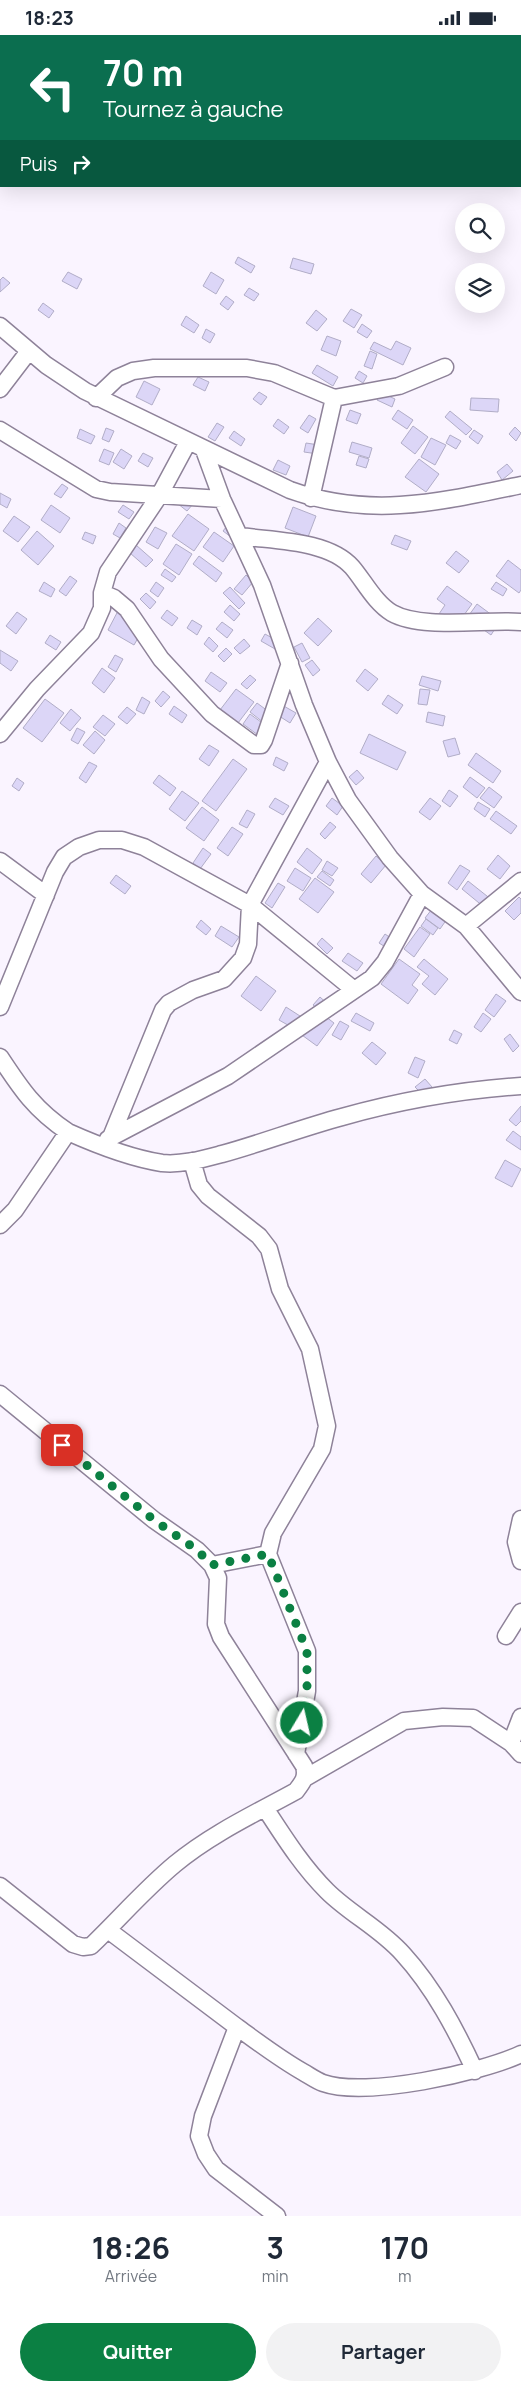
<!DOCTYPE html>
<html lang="fr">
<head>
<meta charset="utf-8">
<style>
	body { margin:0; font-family:Manrope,sans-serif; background:#f2f2f3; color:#1f2937; height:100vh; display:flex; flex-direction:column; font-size:19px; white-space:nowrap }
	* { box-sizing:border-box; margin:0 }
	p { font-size:16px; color:#747a83 }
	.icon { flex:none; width:28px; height:28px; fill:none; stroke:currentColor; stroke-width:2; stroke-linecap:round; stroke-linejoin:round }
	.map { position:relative; height:2181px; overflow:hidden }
	.details { display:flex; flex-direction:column; background:#fff; flex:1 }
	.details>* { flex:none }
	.top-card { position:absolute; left:0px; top:0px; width:521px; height:152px; box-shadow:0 5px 20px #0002; background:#0b6e4f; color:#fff; overflow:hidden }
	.controls { position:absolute; left:455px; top:168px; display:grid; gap:10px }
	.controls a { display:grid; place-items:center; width:50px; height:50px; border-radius:50%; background:#fff; box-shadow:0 5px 20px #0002; font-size:25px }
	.pin { position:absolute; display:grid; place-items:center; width:42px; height:42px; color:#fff; margin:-21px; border-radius:10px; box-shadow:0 2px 8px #0006 }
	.me { position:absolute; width:55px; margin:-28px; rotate:9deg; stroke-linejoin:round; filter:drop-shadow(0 0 4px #0008) }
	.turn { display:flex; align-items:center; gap:18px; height:105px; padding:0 20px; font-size:22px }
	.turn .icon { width:65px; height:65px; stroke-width:2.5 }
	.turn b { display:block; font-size:35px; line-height:42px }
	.then { display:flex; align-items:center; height:48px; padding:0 20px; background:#0003; gap:10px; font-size:19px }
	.eta { display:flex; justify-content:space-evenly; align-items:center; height:85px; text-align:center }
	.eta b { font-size:30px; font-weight:700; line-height:35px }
	.action { display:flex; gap:10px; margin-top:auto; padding:10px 20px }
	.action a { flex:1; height:58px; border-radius:30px; background:#0b8043; color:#fff; font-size:20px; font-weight:700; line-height:58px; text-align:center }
	.action a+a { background:#f2f2f3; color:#1f2937 }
	.status { display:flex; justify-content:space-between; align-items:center; height:35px; padding:0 25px; background:#fff; direction:ltr }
	.status svg { height:14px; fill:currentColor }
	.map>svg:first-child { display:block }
	.building { fill:#dcd6f7; stroke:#b1adc7 }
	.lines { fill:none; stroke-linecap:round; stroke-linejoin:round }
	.street-casing { stroke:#8e8299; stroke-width:19 }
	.street { stroke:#fff; stroke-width:16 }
	.route { stroke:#0b8043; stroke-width:9; stroke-dasharray:0 16.2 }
</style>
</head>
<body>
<div class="status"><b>18:23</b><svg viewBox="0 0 49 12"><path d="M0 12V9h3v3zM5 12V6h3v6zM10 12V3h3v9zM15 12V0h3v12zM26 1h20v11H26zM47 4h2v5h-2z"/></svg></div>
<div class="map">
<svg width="521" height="2181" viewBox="0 0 521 2181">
	<rect width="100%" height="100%" fill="#faf4ff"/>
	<path class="building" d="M238 222 255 231 251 238 235 228Z
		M293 223 314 229 311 239 290 233Z
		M68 237 82 244 77 254 62 246Z
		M211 237 224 245 216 259 203 251Z
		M3 242 10 248 0 257V245Z
		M249 253 259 259 254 266 244 260Z
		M226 261 234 267 228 275 220 269Z
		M43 268 54 276 49 283 38 275Z
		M351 274 362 280 354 293 343 286Z
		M316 275 327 284 317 296 306 288Z
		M186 281 199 290 194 298 181 290Z
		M362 289 372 296 367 303 357 297Z
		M206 294 215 299 210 308 202 303Z
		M327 301 341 306 336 321 321 315Z
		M396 306 411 313 403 330 370 314 374 307 391 315Z
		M370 316 377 319 372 334 364 331Z
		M317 330 338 342 333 351 312 338Z
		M359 336 367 341 363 348 355 343Z
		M198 342 209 347 205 356 193 350Z
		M144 346 160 354 152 370 136 362Z
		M259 357 267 362 261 370 253 364Z
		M380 357 395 364 392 372 377 365Z
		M471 363 499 364 498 377 470 375Z
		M350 375 361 379 357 389 346 385Z
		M398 375 413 385 407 394 392 384Z
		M450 376 472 394 466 400 445 382Z
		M309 380 316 384 308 398 300 393Z
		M278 384 289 392 284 399 273 391Z
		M217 388 224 392 215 406 208 402Z
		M413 391 428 402 415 419 401 408Z
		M515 392 521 398 516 406 509 399Z
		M106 393 114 396 109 407 102 404Z
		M80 394 95 401 91 409 77 403Z
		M474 395 483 401 478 409 469 402Z
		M234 396 245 404 241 411 229 403Z
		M450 400 461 406 456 414 446 408Z
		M431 403 446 410 435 430 421 422Z
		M352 407 372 413 369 423 349 417Z
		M306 408 319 410 318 419 304 417Z
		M104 414 114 418 109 430 99 426Z
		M121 414 132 421 124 434 113 427Z
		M143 418 153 423 148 432 138 426Z
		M359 421 369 424 366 433 356 430Z
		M419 424 439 439 426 457 405 442Z
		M278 425 290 431 286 440 273 435Z
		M507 429 513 436 502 445 497 437Z
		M62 449 68 453 61 463 54 459Z
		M0 458 11 464 7 473 0 469Z
		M173 465 193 469 187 476Z
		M51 470 70 483 60 498 41 485Z
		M123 470 134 477 129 484 118 477Z
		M293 472 316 481 308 502 285 493Z
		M188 479 209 494 194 516 172 501Z
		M14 481 30 492 18 507 3 496Z
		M230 487 231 502 223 496Z
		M119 488 126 493 120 503 113 499Z
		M155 492 167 498 158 514 146 507Z
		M37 496 54 511 38 530 21 515Z
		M85 497 96 501 93 509 82 504Z
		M214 497 234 511 223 527 203 512Z
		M395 500 411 506 407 515 391 509Z
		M176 509 192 519 179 540 163 529Z
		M136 510 153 525 146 532 130 518Z
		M456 516 469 526 459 538 446 528Z
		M199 521 222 538 216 547 193 529Z
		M508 525 521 535V555L519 558 496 541Z
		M165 534 176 542 172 547 161 540Z
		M246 540 253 547 242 560 234 554Z
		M70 541 77 546 66 561 59 556Z
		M44 547 55 554 51 562 39 556Z
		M156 547 164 553 158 562 150 556Z
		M496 547 507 554 503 561 491 554Z
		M447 551 472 569 456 591 439 579 445 570 437 564Z
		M230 552 245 568 239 574 223 558Z
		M146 558 156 567 150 574 140 564Z
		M477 569 500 586 491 600 467 583Z
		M230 570 240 579 234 586 224 577Z
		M119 574 146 589 134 610 108 595Z
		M167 575 178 583 172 591 161 583Z
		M17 577 27 584 16 599 6 591Z
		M318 583 332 596 318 611 304 598Z
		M192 585 202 591 197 600 187 593Z
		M222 587 233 595 227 603 216 594Z
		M265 599 287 611 282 618 261 606Z
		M50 600 61 607 56 615 45 608Z
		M209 602 218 611 213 617 204 609Z
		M244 604 250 611 240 619 234 613Z
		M302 608 310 623 302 627 294 612Z
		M226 613 232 619 224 627 218 621Z
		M0 615 18 626 11 636 0 628Z
		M115 620 123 624 116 637 108 632Z
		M312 625 320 635 313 641 305 630Z
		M102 633 115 643 104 658 92 648Z
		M365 634 378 644 368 656 356 646Z
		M211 637 227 648 220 657 205 646Z
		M250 640 256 645 247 654 241 649Z
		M422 641 441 646 438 656 419 650Z
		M236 654 254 667 238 688 220 675Z
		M420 654 430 655 427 670 418 669Z
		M163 656 170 662 161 672 155 666Z
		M388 660 403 670 397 679 382 669Z
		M142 662 150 667 144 679 136 675Z
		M45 664 64 678 42 707 23 693Z
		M257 668 276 682 268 691 250 677Z
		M282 670 296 678 290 688 276 679Z
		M174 671 187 680 182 688 169 679Z
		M127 672 136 679 127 689 118 682Z
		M71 674 81 683 70 696 60 688Z
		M428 677 445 681 443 691 426 687Z
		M250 679 265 690 258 700 243 689Z
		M103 680 115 689 105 701 93 692Z
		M77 693 85 697 78 709 71 705Z
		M95 696 105 705 94 719 83 710Z
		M369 699 406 717 397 735 360 718Z
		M455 703 460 719 448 722 443 706Z
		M209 710 219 716 209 731 199 724Z
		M476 718 501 736 493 748 468 730Z
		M276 722 288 728 284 736 273 730Z
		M233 724 247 734 216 776 202 766Z
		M89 727 97 731 86 748 79 743Z
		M357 735 364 743 356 750 349 742Z
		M159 740 176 753 170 761 153 748Z
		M470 742 485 753 477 763 463 752Z
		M17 743 24 748 19 756 12 751Z
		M489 752 502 762 494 773 480 763Z
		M449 755 458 761 450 772 442 766Z
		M182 756 199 768 185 786 169 774Z
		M275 763 289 771 283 780 269 772Z
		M332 763 343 771 337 780 326 771Z
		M430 763 441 771 430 785 419 777Z
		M478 767 490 774 485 782 474 774Z
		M202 772 219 785 204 806 186 793Z
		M247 775 255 779 247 793 239 789Z
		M496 776 517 791 511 799 490 784Z
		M330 787 336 792 325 804 320 799Z
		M232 792 243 799 228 821 217 813Z
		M203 813 211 819 200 834 193 828Z
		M307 813 322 825 312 839 297 827Z
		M498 820 510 831 500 844 487 834Z
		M376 821 386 830 371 848 361 839Z
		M327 826 338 833 332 841 322 835Z
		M460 830 470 836 457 855 448 848Z
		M295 833 311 843 303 856 287 846Z
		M322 836 334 845 330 851 317 842Z
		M116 840 131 851 125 859 110 848Z
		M315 843 334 857 318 878 299 864Z
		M468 846 497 869 490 877 462 854Z
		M278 848 285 852 272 873 265 868Z
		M519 862 521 864V878L514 885 505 876Z
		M432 874 447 884 440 894 425 883Z
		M426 884 438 893 433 900 421 891Z
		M201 885 211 894 206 900 196 892Z
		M221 891 239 902 232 912 215 901Z
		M420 892 430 899 414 922 404 914Z
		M385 899 401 910 395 918 379 908Z
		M322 903 333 913 327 919 317 909Z
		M348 918 363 928 357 936 342 926Z
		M399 924 420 939 412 950 418 955 408 969 381 949Z
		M424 924 448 944 435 960 422 949 429 941 417 932Z
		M256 941 276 956 261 976 241 961Z
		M496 959 506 966 494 982 485 975Z
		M320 962 330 971 324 979 313 970Z
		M286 972 300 981 293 993 279 985Z
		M313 972 334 988 317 1011 295 995Z
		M356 978 374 988 370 996 351 986Z
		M483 978 491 984 481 997 474 992Z
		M340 986 349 991 341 1005 332 1000Z
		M454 995 462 999 457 1009 449 1005Z
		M510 999 519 1011 513 1017 504 1004Z
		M372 1007 386 1018 376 1030 362 1018Z
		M415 1022 425 1026 418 1043 408 1038Z
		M425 1044 432 1052 423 1060 415 1052Z
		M521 1071V1086L516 1091 509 1085Z
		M513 1096 521 1102V1115L506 1105Z
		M505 1125 521 1134 512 1152 495 1143Z"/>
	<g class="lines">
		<g class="street-casing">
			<path id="street" d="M511 0 515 1
				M0 291 46 330 85 356 290 455C370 484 440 467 521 450
				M0 354 29 316
				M96 363 117 343 133 336 154 333H247L274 338 334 363 399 351 445 332
				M0 395 96 454 110 457 222 464
				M204 415 222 464 262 550 304 670 328 727 348 765 390 823 422 859 466 891 521 957
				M311 463 334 363
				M240 501C274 506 328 505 352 532 364 546 375 568 392 578 422 595 486 584 521 587
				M102 558 114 563 127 574 161 624 212 679 254 710H261L264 705 290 628
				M0 699 37 654 91 598 102 573V558L108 537 159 461 188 407
				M0 826 46 860
				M466 891 521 846
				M0 972 55 837 64 822 79 812 99 805H122L144 812 250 870 353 954
				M0 1022C21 1054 35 1075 68 1097
				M111 1102 163 975 169 968 193 955 224 944 243 923 248 909 250 870 328 727
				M108 1104 228 1041 372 943 385 927 422 859
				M192 1126 199 1150 208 1161 259 1201 269 1214 280 1254 310 1314 327 1391 322 1414 273 1498 268 1519 307 1616V1656L296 1719
				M0 1190 15 1175 68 1097C97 1110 130 1123 162 1128 182 1130 203 1124 222 1119 262 1108 301 1093 342 1082 399 1066 461 1055 521 1051
				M0 1359 154 1485 197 1515 212 1530 218 1543 216 1589 221 1602 304 1731C307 1742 303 1747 296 1756 256 1778 211 1799 175 1829 145 1854 119 1884 91 1911L83 1912 73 1909 0 1851
				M521 1484 516 1507 521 1526
				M212 1530 268 1519
				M506 1601 521 1577
				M511 1708 521 1682
				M305 1743 404 1686 443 1682 473 1683 511 1708 521 1719
				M265 1773C284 1802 302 1831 327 1856 350 1879 381 1894 403 1919 434 1953 456 1995 475 2036
				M108 1895 237 1992 203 2081 199 2101 206 2119 216 2134 277 2181
				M237 1992C259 2008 280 2024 303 2037 310 2041 317 2046 323 2048 365 2063 481 2038 521 2019"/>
		</g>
		<use href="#street" class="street"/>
	</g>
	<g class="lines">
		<path class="route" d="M62 1410 154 1485 197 1515 212 1530 268 1519 307 1616V1656L302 1688"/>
	</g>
</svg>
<div class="controls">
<a><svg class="icon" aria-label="search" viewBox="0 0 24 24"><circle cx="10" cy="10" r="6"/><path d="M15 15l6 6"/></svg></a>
<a><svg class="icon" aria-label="layers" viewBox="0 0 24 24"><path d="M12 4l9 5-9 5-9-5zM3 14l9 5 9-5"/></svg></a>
</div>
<div class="pin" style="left:62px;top:1410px;background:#d93025"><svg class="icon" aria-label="arrive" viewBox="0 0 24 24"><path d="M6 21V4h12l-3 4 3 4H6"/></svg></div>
<svg class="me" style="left:302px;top:1688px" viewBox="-20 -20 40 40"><circle r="17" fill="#0b8043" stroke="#fff" stroke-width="3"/><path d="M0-11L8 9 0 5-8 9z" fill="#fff"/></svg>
<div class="top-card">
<div class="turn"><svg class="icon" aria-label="left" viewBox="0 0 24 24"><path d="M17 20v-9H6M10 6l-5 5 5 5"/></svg><div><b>70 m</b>Tournez à gauche</div></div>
<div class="then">Puis<svg class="icon" aria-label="right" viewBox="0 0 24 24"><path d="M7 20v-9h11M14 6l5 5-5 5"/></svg></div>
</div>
</div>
<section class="details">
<div class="eta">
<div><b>18:26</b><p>Arrivée</p></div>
<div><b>3</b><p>min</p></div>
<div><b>170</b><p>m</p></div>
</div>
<div class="action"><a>Quitter</a><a>Partager</a></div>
</section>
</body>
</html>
